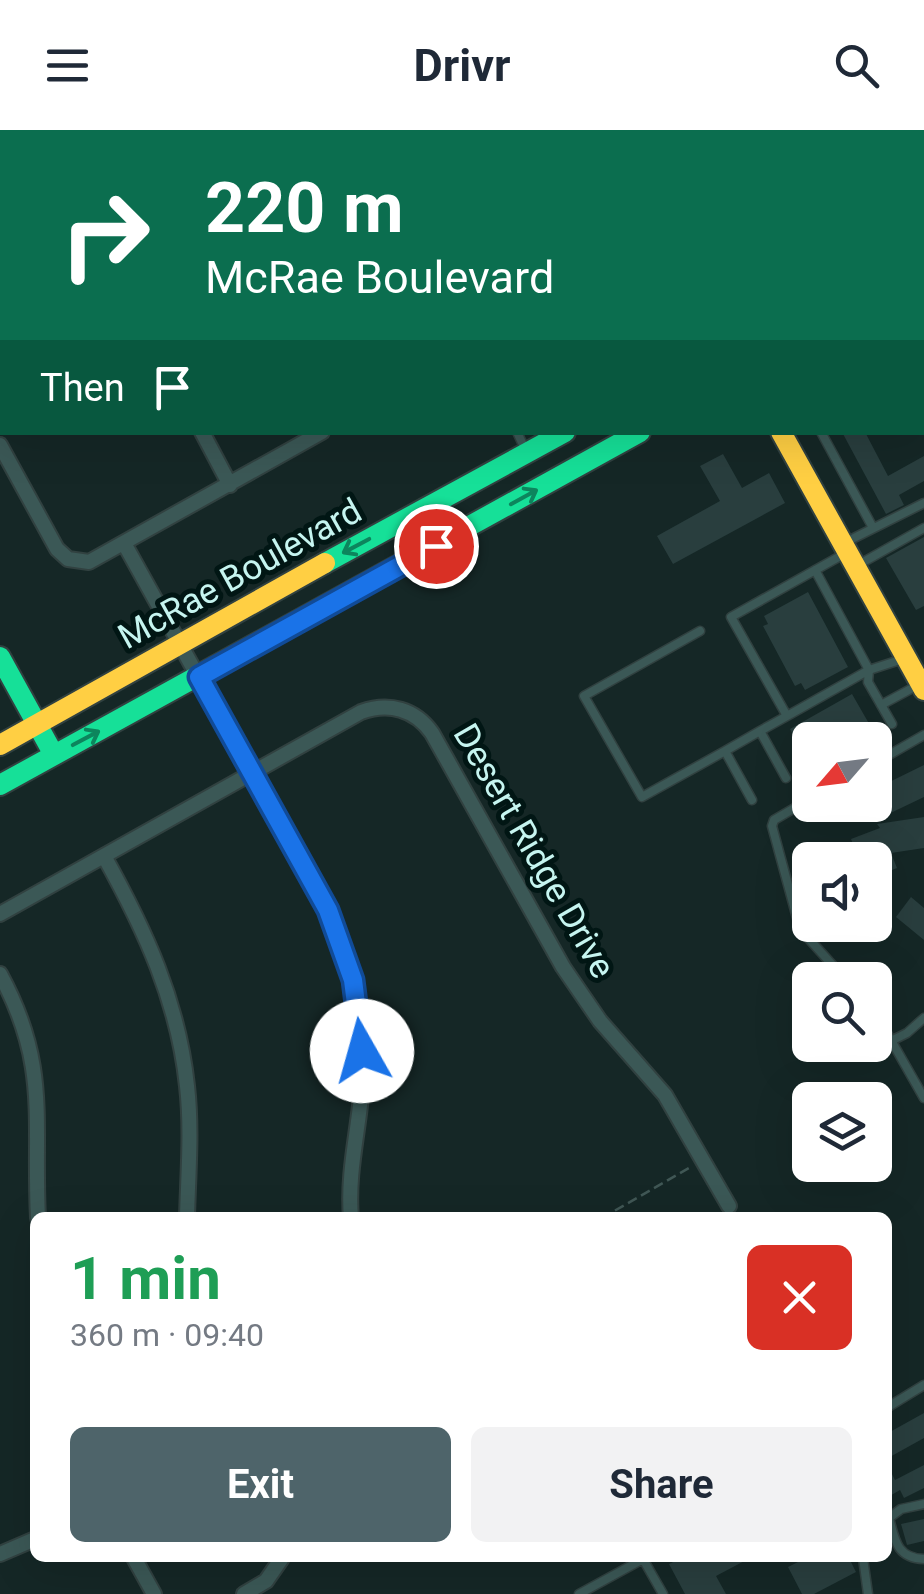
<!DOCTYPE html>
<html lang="en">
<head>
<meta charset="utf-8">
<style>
	body { margin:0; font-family:Roboto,sans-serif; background:#f2f2f3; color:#1f2937; height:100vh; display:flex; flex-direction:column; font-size:38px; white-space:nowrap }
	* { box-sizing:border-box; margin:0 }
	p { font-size:32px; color:#747a83 }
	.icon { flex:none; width:55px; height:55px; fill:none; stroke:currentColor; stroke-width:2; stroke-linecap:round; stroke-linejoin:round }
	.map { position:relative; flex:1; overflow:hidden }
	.panel { position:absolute; left:30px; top:1082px; width:862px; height:350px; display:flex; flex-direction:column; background:#fff; border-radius:15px; box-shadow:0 10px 40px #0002 }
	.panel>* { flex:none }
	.top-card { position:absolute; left:0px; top:0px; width:925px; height:305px; box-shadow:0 10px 40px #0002; background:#0b6e4f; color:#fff; overflow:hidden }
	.needle { width:65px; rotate:242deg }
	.buttons { position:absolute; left:792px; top:592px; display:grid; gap:20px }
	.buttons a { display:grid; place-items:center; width:100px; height:100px; border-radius:15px; background:#fff; box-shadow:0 10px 40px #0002; font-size:50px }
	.pin { position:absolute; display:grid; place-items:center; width:85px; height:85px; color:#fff; margin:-42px; border:5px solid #fff; border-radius:50%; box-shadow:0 2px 10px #0007 }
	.me { position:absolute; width:110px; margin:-55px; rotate:353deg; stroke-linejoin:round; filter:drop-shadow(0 0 8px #0008) }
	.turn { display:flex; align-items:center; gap:35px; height:210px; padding:0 40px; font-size:45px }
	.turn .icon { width:130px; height:130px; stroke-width:2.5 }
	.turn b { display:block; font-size:70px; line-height:85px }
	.then { display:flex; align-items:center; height:95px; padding:0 40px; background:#0003; gap:20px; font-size:38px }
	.round { display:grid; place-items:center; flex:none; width:105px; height:105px; border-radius:15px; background:#f2f2f3 }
	.summary { display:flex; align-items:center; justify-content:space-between; height:170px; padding:0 40px }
	h1 { font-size:60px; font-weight:700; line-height:75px; color:#1e9e55 }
	.button { display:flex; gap:20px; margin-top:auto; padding:20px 40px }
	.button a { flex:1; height:115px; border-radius:15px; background:#4e646a; color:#fff; font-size:40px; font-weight:700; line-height:115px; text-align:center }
	.button a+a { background:#f2f2f3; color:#1f2937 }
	header { display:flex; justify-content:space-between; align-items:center; height:130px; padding:0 40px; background:#fff; font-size:45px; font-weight:700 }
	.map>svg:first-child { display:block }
	.building { fill:#293e3e }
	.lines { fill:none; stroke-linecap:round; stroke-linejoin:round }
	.lane-casing { stroke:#314140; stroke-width:11 }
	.street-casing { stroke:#314140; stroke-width:18 }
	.fast-casing { stroke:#314140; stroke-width:24 }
	.slow-casing { stroke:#314140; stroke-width:24 }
	.path { stroke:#405755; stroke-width:2.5; stroke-dasharray:10 5; stroke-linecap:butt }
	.lane { stroke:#3b5856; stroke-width:8 }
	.street { stroke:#3b5856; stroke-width:14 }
	.fast { stroke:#16e098; stroke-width:20 }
	.slow { stroke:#ffcf43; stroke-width:20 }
	.oneway { stroke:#0d855d }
	.route-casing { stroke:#114b97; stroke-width:25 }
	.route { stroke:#1a73e8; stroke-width:18 }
	.labels { text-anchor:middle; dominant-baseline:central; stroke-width:10; stroke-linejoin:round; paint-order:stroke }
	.street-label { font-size:35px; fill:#c6f5f0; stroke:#011614 }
</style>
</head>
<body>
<header><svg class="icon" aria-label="menu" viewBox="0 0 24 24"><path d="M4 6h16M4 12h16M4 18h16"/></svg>Drivr<svg class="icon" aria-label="search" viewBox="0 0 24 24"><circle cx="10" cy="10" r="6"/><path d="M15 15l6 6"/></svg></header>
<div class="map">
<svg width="924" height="1464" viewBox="0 0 924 1464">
	<rect width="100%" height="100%" fill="#152726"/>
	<path class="building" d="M842 302H865L888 346 924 326V351L899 365 904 375 886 384Z
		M723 324 742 358 769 343 785 373 673 434 657 406 720 371 700 336Z
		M924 407V476L916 480 886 428Z
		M808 462 848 537 805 560 801 553 795 556 763 496 768 494 764 486Z
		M852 564 875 604 865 610H810V635L790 599Z
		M924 635V667L876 690 868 675H875V659Z
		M924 687V718L891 723 897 738 875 747V730H859L851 709 880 698 877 694Z
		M911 767 924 778V810L896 787Z
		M924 1283V1308L888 1328V1303Z
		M924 1335V1358L904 1368 900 1360 888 1367V1336L895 1350Z
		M924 1389V1411L907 1415 901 1394Z
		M682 1428H750L716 1446 726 1464H685L669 1434Z
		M806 1428H849L856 1442 814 1464H802L788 1437Z"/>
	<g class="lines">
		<g class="lane-casing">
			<path id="lane" d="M922 199 924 198
				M517 302 526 321
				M821 302 872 396
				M846 412 924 373
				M844 424 731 487 787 586 869 540 868 552 892 594
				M858 435 924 398
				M815 440 869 540 903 529
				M700 501 584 566 642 667 725 621
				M881 575 920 554
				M875 633 924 605
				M786 648 760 601 787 586
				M810 669 774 690 772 696 800 799 846 850
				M752 670 725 621 760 601
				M875 882 924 968
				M893 910 907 903 924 888
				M888 1277 924 1255
				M924 1374 901 1379 889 1388C895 1411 897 1428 924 1429
				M863 1428 868 1464
				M643 1429 663 1464
				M579 1464 645 1428"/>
		</g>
		<g class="street-casing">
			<path id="street" d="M9 0 13 2
				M298 0 301 2
				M783 0 785 2
				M841 2 846 0
				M0 172 2 166
				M202 302 230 355
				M0 315 57 419 68 429 89 432 322 302
				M125 415 328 781C352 835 367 895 362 955 359 1000 347 1042 351 1088
				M104 726C145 800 178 871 187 956 192 1000 188 1044 187 1088
				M0 784 361 582C389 572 415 579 432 603L563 837 600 891 665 965 729 1076
				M0 844C50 936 33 991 38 1088
				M0 1424 35 1409
				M134 1428 154 1464
				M244 1464 266 1451 282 1428"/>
		</g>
		<g class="fast-casing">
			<path id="fast" d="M614 0 615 2
				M325 433 565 302
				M0 527 54 625
				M0 655 640 302"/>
		</g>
		<g class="slow-casing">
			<path id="slow" d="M922 102 924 101
				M922 146 924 145
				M781 302 924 560
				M0 615 325 433"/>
		</g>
		<path class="path" d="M602 1088 689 1038"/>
		<use href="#lane" class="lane"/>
		<use href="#street" class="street"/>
		<use href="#fast" class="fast"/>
		<use href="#slow" class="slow"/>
	</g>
	<defs><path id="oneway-shaft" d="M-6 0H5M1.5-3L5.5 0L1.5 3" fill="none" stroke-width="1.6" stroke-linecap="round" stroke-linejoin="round" transform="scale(2.5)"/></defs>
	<g class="oneway">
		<use href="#oneway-shaft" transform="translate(524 367) rotate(-29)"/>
		<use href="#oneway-shaft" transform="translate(356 416) rotate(152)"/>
		<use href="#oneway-shaft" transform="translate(86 608) rotate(-28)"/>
	</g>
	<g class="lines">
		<g class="route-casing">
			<path id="route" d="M362 921 353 850 328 780 199 547 436 416"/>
		</g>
		<use href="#route" class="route"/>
	</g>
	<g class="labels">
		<g class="street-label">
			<text transform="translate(240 444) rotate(-29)">McRae Boulevard</text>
			<text transform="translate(534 721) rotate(60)">Desert Ridge Drive</text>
		</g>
	</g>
</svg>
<div class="buttons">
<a><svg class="needle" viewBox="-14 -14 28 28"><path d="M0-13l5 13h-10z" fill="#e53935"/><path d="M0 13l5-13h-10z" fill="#747a83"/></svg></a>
<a><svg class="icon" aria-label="sound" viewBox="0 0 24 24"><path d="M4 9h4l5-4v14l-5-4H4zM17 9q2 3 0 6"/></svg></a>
<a><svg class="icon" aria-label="search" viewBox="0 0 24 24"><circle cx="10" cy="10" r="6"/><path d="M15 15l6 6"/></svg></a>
<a><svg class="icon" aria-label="layers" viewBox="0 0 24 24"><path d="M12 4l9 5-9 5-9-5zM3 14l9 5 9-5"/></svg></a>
</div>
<div class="pin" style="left:436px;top:416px;background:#d93025"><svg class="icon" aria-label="arrive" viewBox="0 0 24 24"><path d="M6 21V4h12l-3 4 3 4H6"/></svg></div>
<svg class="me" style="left:362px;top:921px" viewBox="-20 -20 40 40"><circle r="19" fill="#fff"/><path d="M0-13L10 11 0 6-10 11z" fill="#1a73e8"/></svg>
<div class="top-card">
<div class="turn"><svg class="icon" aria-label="right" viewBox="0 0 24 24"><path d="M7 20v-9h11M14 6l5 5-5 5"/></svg><div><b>220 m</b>McRae Boulevard</div></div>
<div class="then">Then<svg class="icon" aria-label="arrive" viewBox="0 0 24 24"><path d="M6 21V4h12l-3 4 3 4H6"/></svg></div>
</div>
<section class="panel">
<div class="summary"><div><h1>1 min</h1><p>360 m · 09:40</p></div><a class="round" style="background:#d93025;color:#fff"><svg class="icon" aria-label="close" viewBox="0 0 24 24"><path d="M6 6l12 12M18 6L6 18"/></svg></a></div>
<div class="button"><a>Exit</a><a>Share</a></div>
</section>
</div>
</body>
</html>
